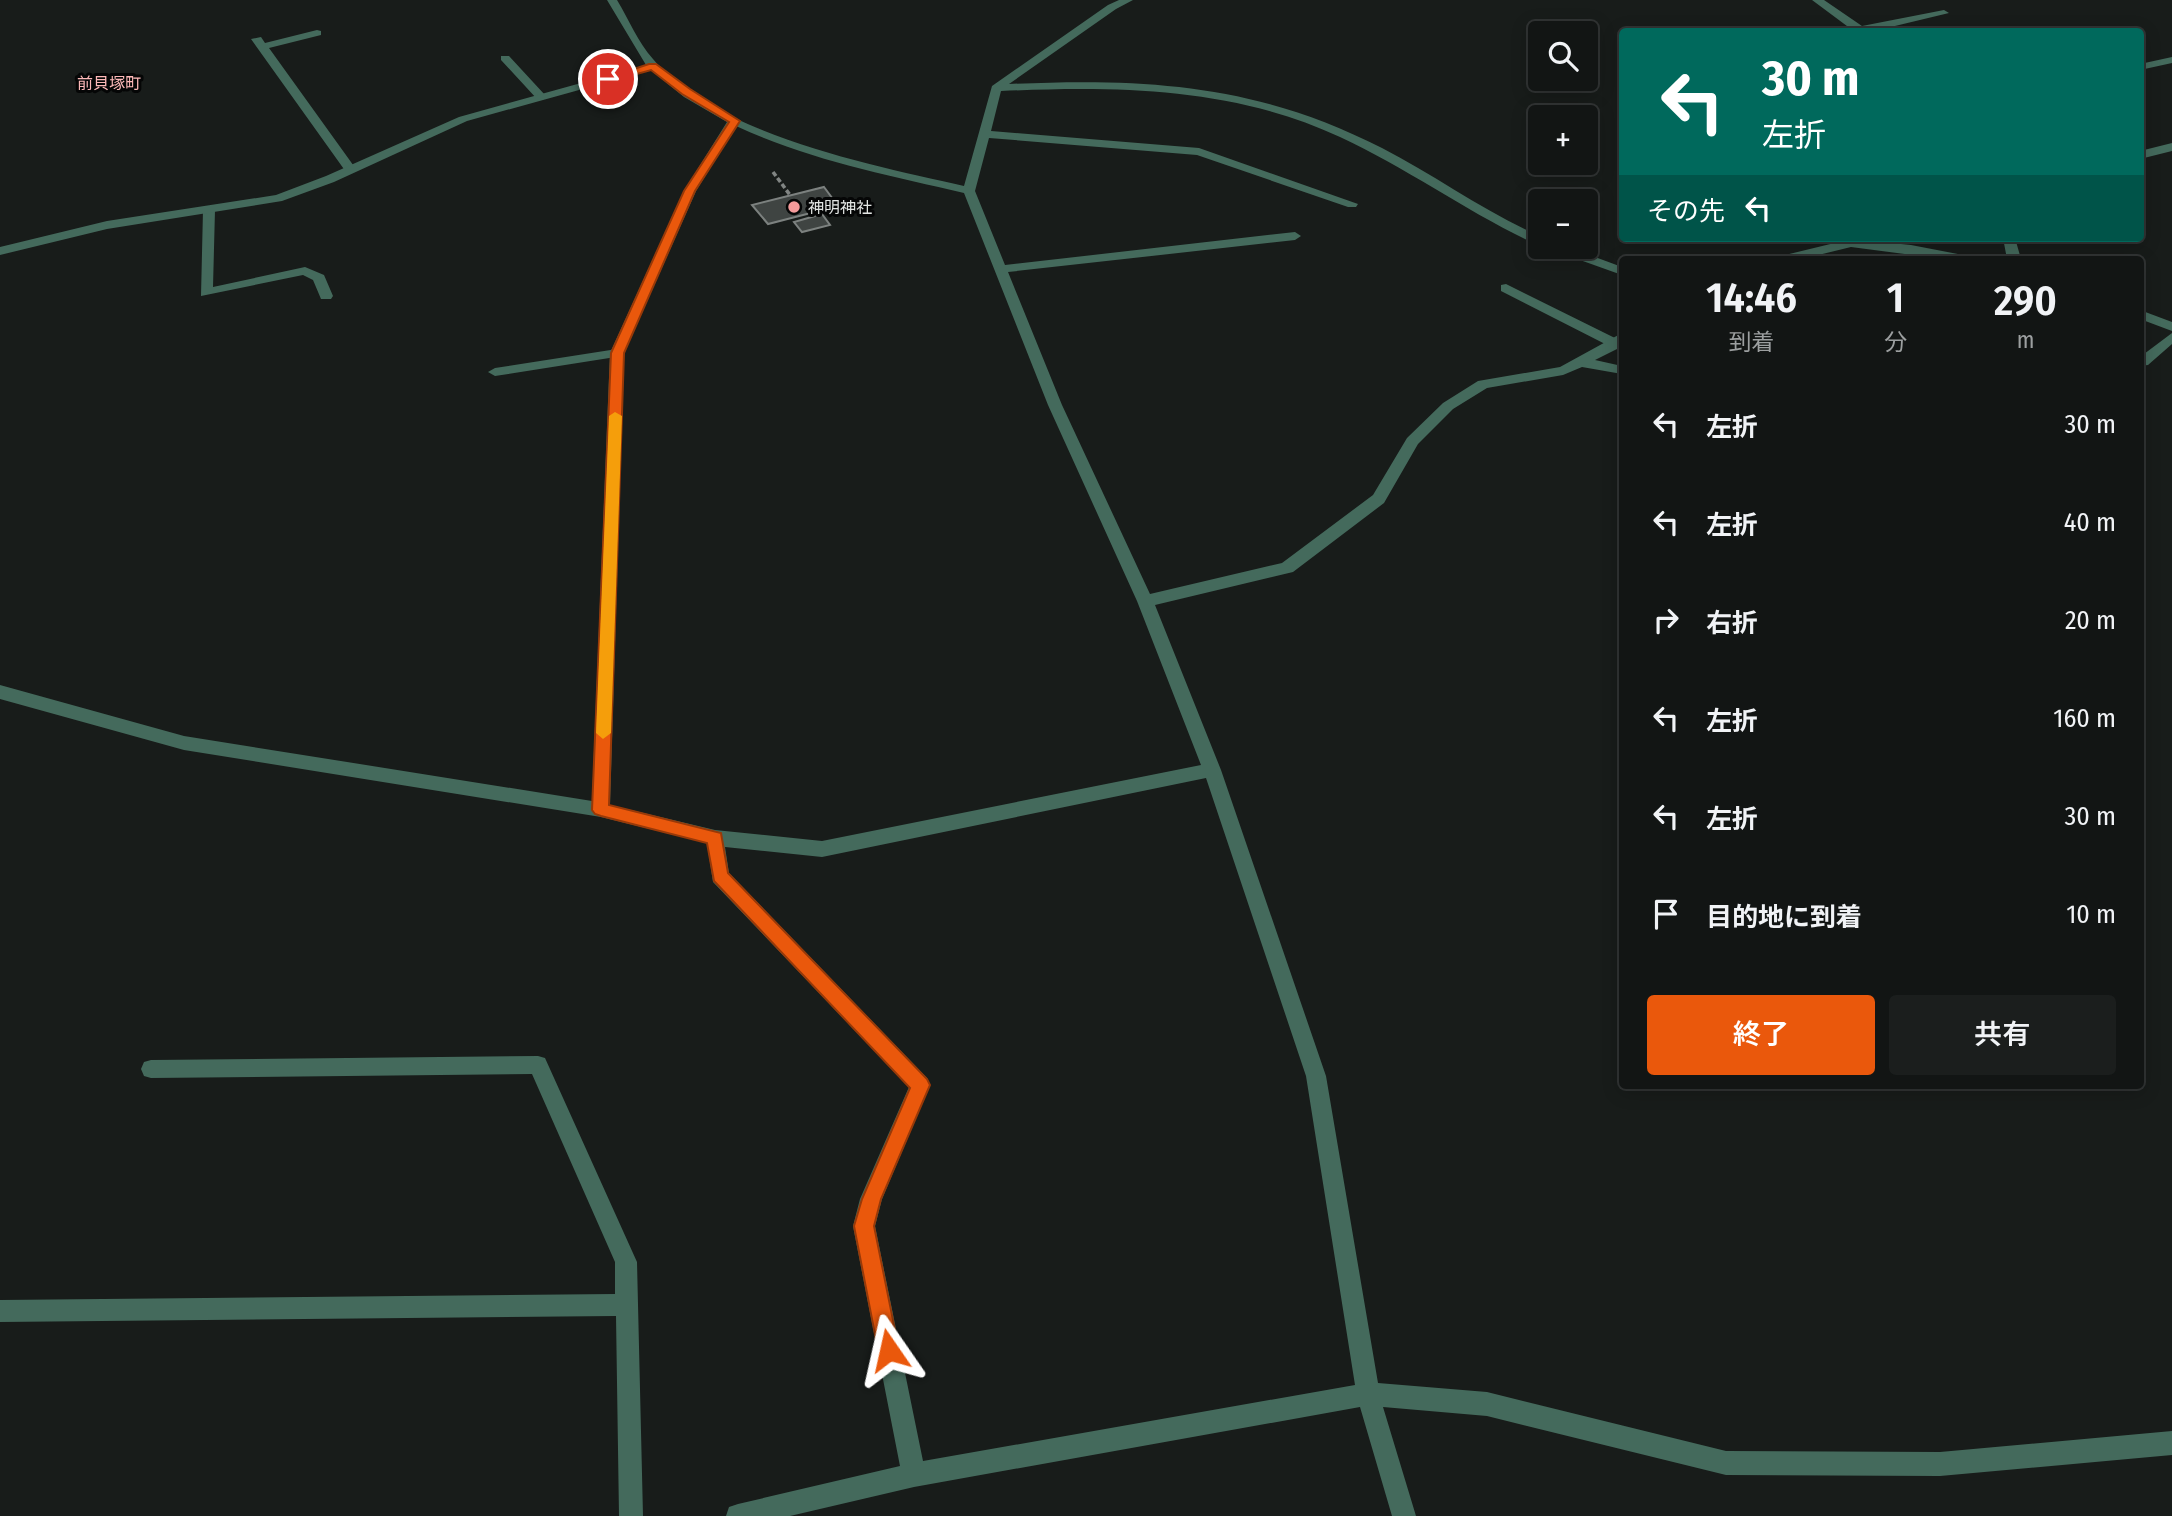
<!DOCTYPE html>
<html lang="ja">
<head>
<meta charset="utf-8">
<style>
	body { margin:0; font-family:"Fira Sans Condensed","Noto Sans JP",sans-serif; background:#1b1e1d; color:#f1f3f6; height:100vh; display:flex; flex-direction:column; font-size:26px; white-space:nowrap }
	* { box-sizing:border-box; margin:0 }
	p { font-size:23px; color:#9c9fa0 }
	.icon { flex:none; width:38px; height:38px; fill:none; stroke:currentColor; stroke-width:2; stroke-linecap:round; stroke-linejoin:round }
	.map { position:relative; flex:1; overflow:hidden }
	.panel { position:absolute; left:1619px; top:256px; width:525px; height:833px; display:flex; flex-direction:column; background:#121514; border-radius:7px; box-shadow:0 4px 18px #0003,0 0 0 2px #313434 }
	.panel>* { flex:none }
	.banner { position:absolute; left:1619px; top:28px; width:525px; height:214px; border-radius:7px; box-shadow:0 4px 18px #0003,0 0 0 2px #313434; background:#00695c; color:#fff; overflow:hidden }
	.buttons { position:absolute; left:1528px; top:21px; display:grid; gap:14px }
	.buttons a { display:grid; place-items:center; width:70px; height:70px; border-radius:7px; background:#121514; box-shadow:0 4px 18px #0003,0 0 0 2px #313434; font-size:35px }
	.pin { position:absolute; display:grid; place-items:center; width:60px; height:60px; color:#fff; margin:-30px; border:4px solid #fff; border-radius:50%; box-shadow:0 2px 7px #0007 }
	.me { position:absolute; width:77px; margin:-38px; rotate:349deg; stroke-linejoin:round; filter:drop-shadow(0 0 5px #0008) }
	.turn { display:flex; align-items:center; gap:24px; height:147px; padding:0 28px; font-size:32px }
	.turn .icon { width:91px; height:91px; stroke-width:2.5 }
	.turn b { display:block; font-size:49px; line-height:60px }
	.then { display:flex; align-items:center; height:66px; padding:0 28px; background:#0003; gap:14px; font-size:26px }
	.eta { display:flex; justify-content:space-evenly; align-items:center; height:119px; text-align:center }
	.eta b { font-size:42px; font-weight:600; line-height:49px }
	.primary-button { display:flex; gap:14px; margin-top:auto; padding:14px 28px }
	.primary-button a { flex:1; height:80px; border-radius:7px; background:#ea580c; color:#fff; font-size:28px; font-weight:600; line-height:80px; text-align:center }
	.primary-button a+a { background:#1b1e1d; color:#f1f3f6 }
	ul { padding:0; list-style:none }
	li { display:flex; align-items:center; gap:21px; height:98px; padding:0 28px }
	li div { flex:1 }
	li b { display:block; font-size:26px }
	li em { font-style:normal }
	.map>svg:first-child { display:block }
	.building { fill:#3f4442; stroke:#7c817f; stroke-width:2 }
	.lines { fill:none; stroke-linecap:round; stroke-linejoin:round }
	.path { stroke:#818583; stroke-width:3.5; stroke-dasharray:5 2.5; stroke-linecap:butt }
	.lane { fill:#446a5c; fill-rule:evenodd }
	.street { fill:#446a5c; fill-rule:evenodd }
	.route { fill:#ea580c; stroke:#983908; stroke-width:2 }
	.slow { fill:#f59e0b }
	.poi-dot { fill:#f59b9b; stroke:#050606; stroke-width:2.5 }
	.labels { text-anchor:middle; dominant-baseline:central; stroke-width:6; stroke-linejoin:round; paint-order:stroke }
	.far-neighbourhood-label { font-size:16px; fill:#fdb9b8; stroke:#050606 }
	.far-poi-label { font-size:16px; fill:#e3e6e4; stroke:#050606; text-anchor:start }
</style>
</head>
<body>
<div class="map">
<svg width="2172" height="1516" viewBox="0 0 2172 1516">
	<rect width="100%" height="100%" fill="#181c1a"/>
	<path class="building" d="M824 187 838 206 768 224 752 205Z
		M822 214 830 225 802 232 794 222Z"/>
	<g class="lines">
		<path class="path" d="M773 172 790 195"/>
		<path class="lane" d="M1812 0H1824L1862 26 1944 10 1949 13 1870 32H1855Z
			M317 30 321 31V35L269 48 356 169 350 173 346 172 251 39 261 37 265 43Z
			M501 56H509L545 95V99H537L501 60Z
			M2172 143V151L2140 159V151Z
			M209 206 215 210 213 287 305 267 324 275 333 296 331 299H321L313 280 303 275 201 296 203 210Z
			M2003 238H2015L2021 259H2007Z
			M1506 284 1621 341 1622 345 1616 348 1611 347 1501 291V285Z
			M2172 333V344L2148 365 2140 366V357Z
			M617 349 622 350V356L495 376 488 372 495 368Z"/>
		<path class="street" d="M607 0H617C629 20 638 42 653 59 716 135 872 165 964 186L992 86 1108 5 1119 0H1133L1116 9 1009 84C1147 78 1257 84 1382 148 1435 175 1486 213 1540 236V245L1527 240C1463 209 1405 167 1340 137 1232 87 1118 86 1001 91L991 131 1199 148 1358 204 1356 207H1348L1197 155 989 138 975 191 1005 265 1295 232 1301 236 1295 240 1008 272 1062 405 1150 594 1282 563 1373 495 1407 438 1443 403 1478 381 1560 367 1622 333 1621 347 1595 360 1622 366V374L1582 367 1563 375 1487 388 1453 409 1418 444 1384 503 1293 572 1155 605 1221 770 1326 1076 1378 1383 1487 1392 1726 1451 1940 1452 2172 1431V1455L1940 1476 1726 1475 1487 1416 1383 1407 1416 1516H1392L1360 1407 914 1487 790 1516H726L729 1507 738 1504 900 1466 853 1226 860 1199 909 1087 713 882 707 843 601 817 184 750 0 699V685L184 736 592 801 610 353 684 191 727 122 684 97 651 70 467 121 334 182 282 201 107 229 0 255V247L107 221 276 195 326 176 459 117 646 65ZM736 126C809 160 887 175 964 193L1048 405 1137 601 1201 765 822 841 715 830 610 805 624 353 696 191ZM1206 778 1306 1076 1355 1385 923 1461 875 1226 882 1199 930 1085 927 1078 729 873 725 847 822 857Z
			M2172 57V63L2140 70V64Z
			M1851 239 1911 245 1963 255 1970 259H1943L1851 247 1802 259H1779L1781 256Z
			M1551 247H1568L1622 267V275L1552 250Z
			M2140 310 2172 322V331L2140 319Z
			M538 1056 545 1058 637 1262 643 1516H619L616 1316 0 1322V1300L615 1294V1262L532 1074 151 1078 144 1076 141 1069 144 1062 151 1060Z"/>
	</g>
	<path class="route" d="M649 64H656L690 89 740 121 695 191 624 353 609 805 721 833 728 873 927 1079 930 1085 881 1199 874 1226 899 1350 896 1358 889 1361 881 1358 878 1350 854 1226 862 1199 910 1088 714 881 707 843 601 816 595 814 592 810 611 353 684 191 729 122 682 94 651 70 608 82 603 79Z"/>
	<path class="slow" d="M615 412 622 416 611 733 603 739 596 733 609 416Z"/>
	<circle class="poi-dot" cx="794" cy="207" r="7"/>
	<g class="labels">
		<g class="far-neighbourhood-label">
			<text x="109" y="83">前貝塚町</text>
		</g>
		<g class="far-poi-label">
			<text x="808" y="207">神明神社</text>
		</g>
	</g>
</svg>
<div class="buttons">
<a><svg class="icon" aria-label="search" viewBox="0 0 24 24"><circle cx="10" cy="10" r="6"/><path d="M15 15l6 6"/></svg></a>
<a>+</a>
<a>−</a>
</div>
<div class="pin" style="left:608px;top:79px;background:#d93025"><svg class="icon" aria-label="arrive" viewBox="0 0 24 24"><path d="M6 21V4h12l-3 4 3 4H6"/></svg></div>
<svg class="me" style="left:889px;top:1350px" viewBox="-20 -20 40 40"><path d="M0-17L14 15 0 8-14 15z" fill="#ea580c" stroke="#fff" stroke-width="4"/></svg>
<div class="banner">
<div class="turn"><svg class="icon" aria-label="left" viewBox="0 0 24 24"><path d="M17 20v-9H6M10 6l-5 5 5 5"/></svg><div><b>30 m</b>左折</div></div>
<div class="then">その先<svg class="icon" aria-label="left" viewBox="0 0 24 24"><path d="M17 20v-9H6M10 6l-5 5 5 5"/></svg></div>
</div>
<section class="panel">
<div class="eta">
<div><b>14:46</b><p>到着</p></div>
<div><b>1</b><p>分</p></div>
<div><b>290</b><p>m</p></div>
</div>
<ul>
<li><svg class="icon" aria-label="left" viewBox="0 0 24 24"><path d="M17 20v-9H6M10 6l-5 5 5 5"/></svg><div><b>左折</b></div><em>30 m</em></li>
<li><svg class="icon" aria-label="left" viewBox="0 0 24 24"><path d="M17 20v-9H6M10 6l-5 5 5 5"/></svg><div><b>左折</b></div><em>40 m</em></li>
<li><svg class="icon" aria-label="right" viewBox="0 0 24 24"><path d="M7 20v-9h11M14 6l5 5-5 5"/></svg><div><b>右折</b></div><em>20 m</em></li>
<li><svg class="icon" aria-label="left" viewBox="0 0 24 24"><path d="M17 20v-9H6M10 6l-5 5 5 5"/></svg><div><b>左折</b></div><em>160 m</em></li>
<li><svg class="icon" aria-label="left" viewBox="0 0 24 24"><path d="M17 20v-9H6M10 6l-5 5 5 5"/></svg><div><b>左折</b></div><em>30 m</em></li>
<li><svg class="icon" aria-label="arrive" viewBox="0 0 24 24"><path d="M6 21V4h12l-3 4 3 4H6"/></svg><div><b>目的地に到着</b></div><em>10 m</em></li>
</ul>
<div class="primary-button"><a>終了</a><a>共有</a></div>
</section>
</div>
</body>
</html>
